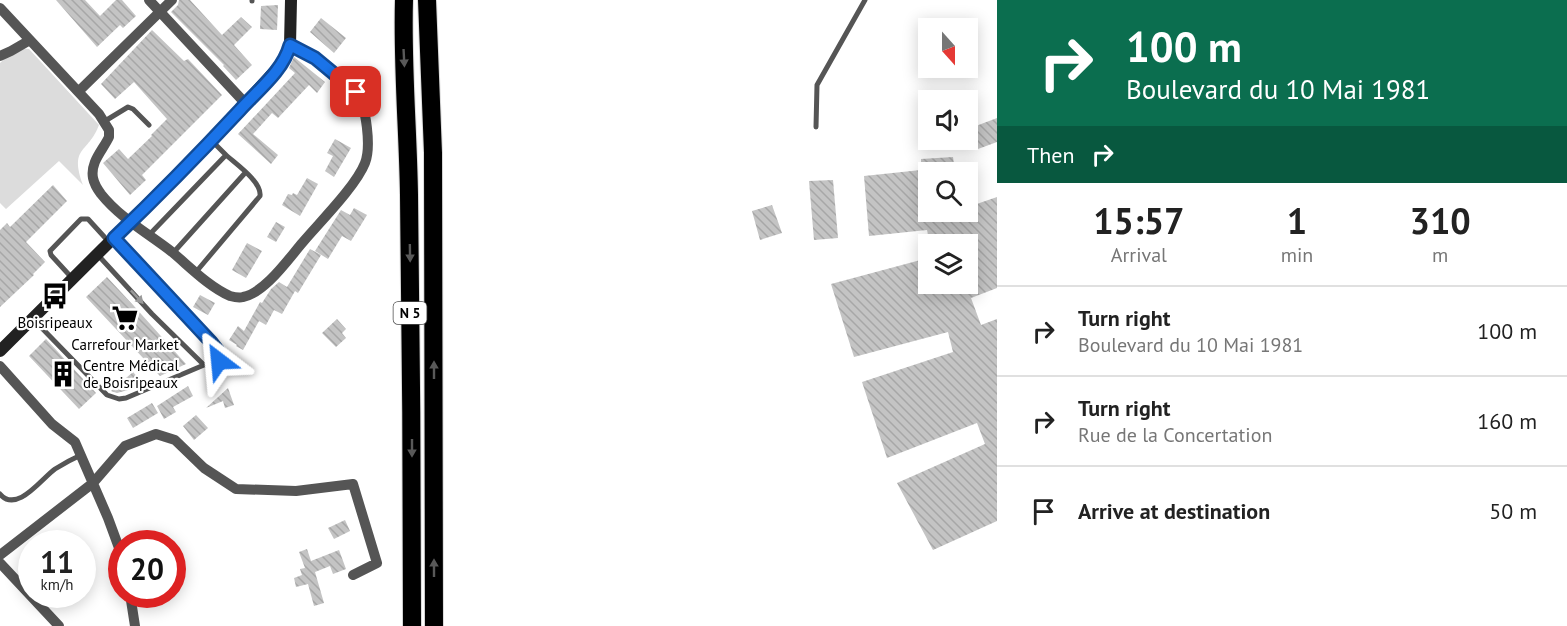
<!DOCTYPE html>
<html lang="en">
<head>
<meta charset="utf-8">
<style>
	body { margin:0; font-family:"PT Sans",sans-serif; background:#f6f6f6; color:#222; height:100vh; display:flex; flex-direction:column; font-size:22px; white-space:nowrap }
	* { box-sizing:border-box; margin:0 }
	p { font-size:20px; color:#767676 }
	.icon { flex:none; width:33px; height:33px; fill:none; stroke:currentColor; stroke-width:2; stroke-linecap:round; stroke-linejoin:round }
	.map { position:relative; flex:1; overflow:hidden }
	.panel { display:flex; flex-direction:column; background:#fff; width:570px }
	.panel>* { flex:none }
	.banner { background:#0b6e4f; color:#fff; overflow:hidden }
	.needle { width:39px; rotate:159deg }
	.controls { position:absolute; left:918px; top:18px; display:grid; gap:12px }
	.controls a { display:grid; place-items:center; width:60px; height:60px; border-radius:0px; background:#fff; box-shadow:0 3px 15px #0003; font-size:30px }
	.speed { position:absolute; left:18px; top:530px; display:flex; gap:12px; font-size:30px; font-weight:700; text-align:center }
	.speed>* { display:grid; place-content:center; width:78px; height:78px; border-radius:50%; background:#fff; box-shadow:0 3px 15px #0003; line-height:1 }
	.speed small { font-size:15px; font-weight:400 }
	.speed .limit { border:9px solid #d22; background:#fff; color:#111 }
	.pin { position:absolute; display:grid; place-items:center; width:51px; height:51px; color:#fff; margin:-26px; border-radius:12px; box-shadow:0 3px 9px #0006 }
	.me { position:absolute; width:66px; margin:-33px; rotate:331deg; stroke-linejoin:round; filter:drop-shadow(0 0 4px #0008) }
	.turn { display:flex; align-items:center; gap:21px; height:126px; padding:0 30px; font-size:27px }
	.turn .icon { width:78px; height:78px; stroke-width:2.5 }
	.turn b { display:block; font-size:42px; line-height:51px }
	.then { display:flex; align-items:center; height:57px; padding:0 30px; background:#0003; gap:12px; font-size:22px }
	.eta { display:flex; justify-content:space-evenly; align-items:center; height:102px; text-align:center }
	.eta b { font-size:36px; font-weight:700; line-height:42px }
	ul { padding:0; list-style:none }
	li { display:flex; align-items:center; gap:18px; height:90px; padding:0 30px; border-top:2px solid #e0e0e0 }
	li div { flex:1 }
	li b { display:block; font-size:22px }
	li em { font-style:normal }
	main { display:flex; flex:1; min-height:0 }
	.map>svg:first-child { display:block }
	.green { fill:#dcdcdc }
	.building { fill:url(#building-back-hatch) }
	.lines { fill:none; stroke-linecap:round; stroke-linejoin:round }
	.highway-casing { stroke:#dbdbdb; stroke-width:20 }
	.lane { stroke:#555; stroke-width:5 }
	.street { stroke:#555; stroke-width:10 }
	.secondary { stroke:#222; stroke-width:12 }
	.highway { stroke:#000; stroke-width:18 }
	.oneway { fill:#595959 }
	.oneway2 { fill:#999 }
	.route-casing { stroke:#114b97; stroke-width:15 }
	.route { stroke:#1a73e8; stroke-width:10 }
	.labels { text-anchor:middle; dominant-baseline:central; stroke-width:4.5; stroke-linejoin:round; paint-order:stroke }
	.shield { fill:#fff; stroke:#4c4c4c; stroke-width:1.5 }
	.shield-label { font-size:14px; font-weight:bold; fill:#000 }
	.poi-label { font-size:15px; fill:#000; stroke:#fff }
</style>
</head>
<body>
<main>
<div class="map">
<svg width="997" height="626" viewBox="0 0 997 626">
	<defs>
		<pattern id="building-back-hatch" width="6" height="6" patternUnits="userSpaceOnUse" patternTransform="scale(1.5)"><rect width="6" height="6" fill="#c4c4c4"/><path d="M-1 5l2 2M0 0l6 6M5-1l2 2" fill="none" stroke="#a7a7a7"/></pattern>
	</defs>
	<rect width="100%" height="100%" fill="#fff"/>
	<path class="green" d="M17 48 29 49 99 125C88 154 69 146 83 185L59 161 6 209 0 203V63Z"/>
	<path class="building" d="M56 0H85L100 16 116 0H122L136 16 123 28 120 25 97 47Z
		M179 0H190L222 35 241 17 252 27 234 45 252 65 236 80 223 66 224 65 171 12 178 5Z
		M278 5 277 30 260 29 261 6Z
		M321 18 346 38 334 53 310 32Z
		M152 30 184 61 188 59 222 95 142 175 146 180 130 195 103 163 119 149 128 159 152 136 151 135 167 119 134 82 115 99 101 84Z
		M294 57 325 82 317 93 309 85 278 118 272 113 253 134 278 155 271 164 238 134 295 73 289 68Z
		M997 118V142L978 149 968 129Z
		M335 139 351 148 334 177 325 171 333 156 327 153Z
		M953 157 955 172H928V212H968V207L997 197V288L971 298 981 325 997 319V521L933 550 897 483 985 444 977 423 887 458 862 382 953 352 948 332 854 357 831 284 928 258V284H968V244H930L927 230 869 236 864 176 921 170V159Z
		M307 178 318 184 300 216 282 205 288 194 292 195 293 193 297 195Z
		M833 180 838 238 814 240 809 181Z
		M53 185 67 201 26 242 45 262 33 274 34 275 0 307V230L7 223 10 227Z
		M772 205 782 233 760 240 752 211Z
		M354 208 367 215 351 241 342 236 328 259 315 251 341 210 350 215Z
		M276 222 285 227 276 242 267 237Z
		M247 243 262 251 246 278 232 270Z
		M310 249 321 255 298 293 295 291 282 314 274 310 266 325 259 321 243 350 236 346 237 345 229 340 238 326 244 331 260 302 262 303 271 289 279 282 287 287Z
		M107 277 133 305 186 364 160 376 86 297Z
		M200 295 215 303 208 315 193 307Z
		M337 319 346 329 342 333 346 338 336 347 322 333Z
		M46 339 96 393 79 409 29 356Z
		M133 372 140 380 139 387 117 393 111 391Z
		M188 386 193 396 173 407 176 412 164 419 157 406Z
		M228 388 234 405 225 408 223 401 206 408Z
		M152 403 158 413 133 428 127 418Z
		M196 415 208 428 194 440 183 426Z
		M345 520 350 531 334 539 328 528Z
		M307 549 311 561 339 550 346 569 333 574 330 566 315 572 324 603 314 606 308 584 296 587 294 578 302 575 300 569 305 568 299 552Z"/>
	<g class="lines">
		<g class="highway-casing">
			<path id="highway" d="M404 0C402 65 408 130 409 195 411 339 412 482 412 626
				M427 0 433 153 434 626"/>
		</g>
		<path class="lane" d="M252 0V1
			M105 121 128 107 133 109 149 125
			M816 127 817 85 865 0
			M212 141 226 155
			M149 235 226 155C236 164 262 182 260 196L196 272
			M173 253 245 173
			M97 254 152 314 204 365 214 364 219 361 218 351 211 342 114 238
			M72 278 51 255 50 251 81 219H88L109 242
			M33 319 107 395 119 399 126 398 204 365
			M0 494C17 514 42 478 55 469 63 464 72 459 81 455"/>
		<path class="street" d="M149 0 246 104
			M0 8 99 114 109 130V137C103 150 90 162 93 178 94 183 98 190 101 194 120 218 149 234 172 252 190 267 208 286 230 296 234 297 239 298 243 297 265 293 289 258 303 242 320 222 356 186 365 163 371 148 367 106 356 93 342 77 309 53 290 45
			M0 56 11 51 30 40
			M79 91 172 0
			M0 366 52 424 75 442 108 518 122 556
			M0 555 93 483 125 446 156 434 175 440 204 468 236 489 296 491 353 484 377 563 353 575
			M0 563 59 626
			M130 594 135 626"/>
		<path class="secondary" d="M0 351 210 142 284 61 290 45 291 0"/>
		<use href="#highway" class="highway"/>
	</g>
	<defs><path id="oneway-solid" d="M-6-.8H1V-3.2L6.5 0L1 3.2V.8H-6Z" transform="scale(1.5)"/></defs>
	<g class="oneway">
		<use href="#oneway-solid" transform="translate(404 58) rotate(87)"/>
		<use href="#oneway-solid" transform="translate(410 253) rotate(89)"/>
		<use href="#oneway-solid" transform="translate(434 370) rotate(-90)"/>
		<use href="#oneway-solid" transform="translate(412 448) rotate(90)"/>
		<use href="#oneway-solid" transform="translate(434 568) rotate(-90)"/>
	</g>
	<use class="oneway2" href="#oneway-solid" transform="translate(137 297) rotate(47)"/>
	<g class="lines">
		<g class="route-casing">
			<path id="route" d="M219 361 218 351 211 342 114 238C157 197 199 154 240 110 258 90 283 71 290 45L315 58 356 92"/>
		</g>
		<use href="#route" class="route"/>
	</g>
	<defs>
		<g id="bus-bare" transform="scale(2.07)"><path d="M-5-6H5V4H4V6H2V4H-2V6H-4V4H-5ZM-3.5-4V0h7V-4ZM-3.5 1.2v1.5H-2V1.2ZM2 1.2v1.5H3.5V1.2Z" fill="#000" stroke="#fff" stroke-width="2.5" paint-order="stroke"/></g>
		<g id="supermarket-bare" transform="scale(2.07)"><path d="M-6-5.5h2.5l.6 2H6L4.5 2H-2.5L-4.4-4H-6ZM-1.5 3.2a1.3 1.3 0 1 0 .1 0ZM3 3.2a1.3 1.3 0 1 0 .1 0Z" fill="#000" stroke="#fff" stroke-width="2.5" paint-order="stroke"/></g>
		<g id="building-bare" transform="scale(2.07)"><path d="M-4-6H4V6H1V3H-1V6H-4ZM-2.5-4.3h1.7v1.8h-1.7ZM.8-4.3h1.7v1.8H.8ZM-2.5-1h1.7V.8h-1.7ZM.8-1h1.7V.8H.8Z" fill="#000" stroke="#fff" stroke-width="2.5" paint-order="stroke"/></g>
	</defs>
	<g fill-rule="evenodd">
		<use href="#bus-bare" x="55" y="296"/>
		<use href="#supermarket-bare" x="125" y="318"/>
		<use href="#building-bare" x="63" y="374"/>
	</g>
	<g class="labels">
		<rect class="shield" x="393.5" y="302" width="33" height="22" rx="4.5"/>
		<g class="shield-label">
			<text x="410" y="313">N 5</text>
		</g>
		<g class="poi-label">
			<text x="55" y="322">Boisripeaux</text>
			<text x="125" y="344">Carrefour Market</text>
			<text x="83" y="365" text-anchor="start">Centre Médical<tspan x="83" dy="17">de Boisripeaux</tspan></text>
		</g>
	</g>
</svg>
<div class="controls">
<a><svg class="needle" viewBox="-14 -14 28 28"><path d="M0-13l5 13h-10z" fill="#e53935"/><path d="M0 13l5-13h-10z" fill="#767676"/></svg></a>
<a><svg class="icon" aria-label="sound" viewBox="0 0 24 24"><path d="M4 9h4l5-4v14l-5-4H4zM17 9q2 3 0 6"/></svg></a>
<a><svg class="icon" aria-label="search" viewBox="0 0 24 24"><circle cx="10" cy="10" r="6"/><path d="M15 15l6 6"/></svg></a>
<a><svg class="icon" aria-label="layers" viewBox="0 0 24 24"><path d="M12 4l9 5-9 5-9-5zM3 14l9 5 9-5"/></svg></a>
</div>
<div class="speed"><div>11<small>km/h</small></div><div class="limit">20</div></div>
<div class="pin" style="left:356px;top:92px;background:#d93025"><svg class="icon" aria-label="arrive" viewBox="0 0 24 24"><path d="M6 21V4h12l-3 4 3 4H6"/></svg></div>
<svg class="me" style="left:219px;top:361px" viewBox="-20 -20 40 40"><path d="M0-17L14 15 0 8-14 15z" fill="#1a73e8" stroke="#fff" stroke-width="4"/></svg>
</div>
<section class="panel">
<div class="banner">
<div class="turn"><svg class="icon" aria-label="right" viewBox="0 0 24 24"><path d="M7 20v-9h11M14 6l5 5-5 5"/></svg><div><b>100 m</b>Boulevard du 10 Mai 1981</div></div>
<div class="then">Then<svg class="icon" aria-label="right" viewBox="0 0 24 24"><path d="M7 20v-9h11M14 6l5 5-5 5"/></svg></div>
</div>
<div class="eta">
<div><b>15:57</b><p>Arrival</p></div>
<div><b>1</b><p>min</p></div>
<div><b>310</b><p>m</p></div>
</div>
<ul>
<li><svg class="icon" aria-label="right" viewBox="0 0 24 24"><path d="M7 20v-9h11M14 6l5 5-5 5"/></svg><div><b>Turn right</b><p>Boulevard du 10 Mai 1981</p></div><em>100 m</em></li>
<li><svg class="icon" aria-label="right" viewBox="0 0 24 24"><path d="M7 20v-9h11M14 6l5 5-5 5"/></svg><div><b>Turn right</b><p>Rue de la Concertation</p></div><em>160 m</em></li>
<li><svg class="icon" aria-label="arrive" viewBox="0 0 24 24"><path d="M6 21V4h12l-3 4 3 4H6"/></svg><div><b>Arrive at destination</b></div><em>50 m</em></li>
</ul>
</section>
</main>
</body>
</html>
